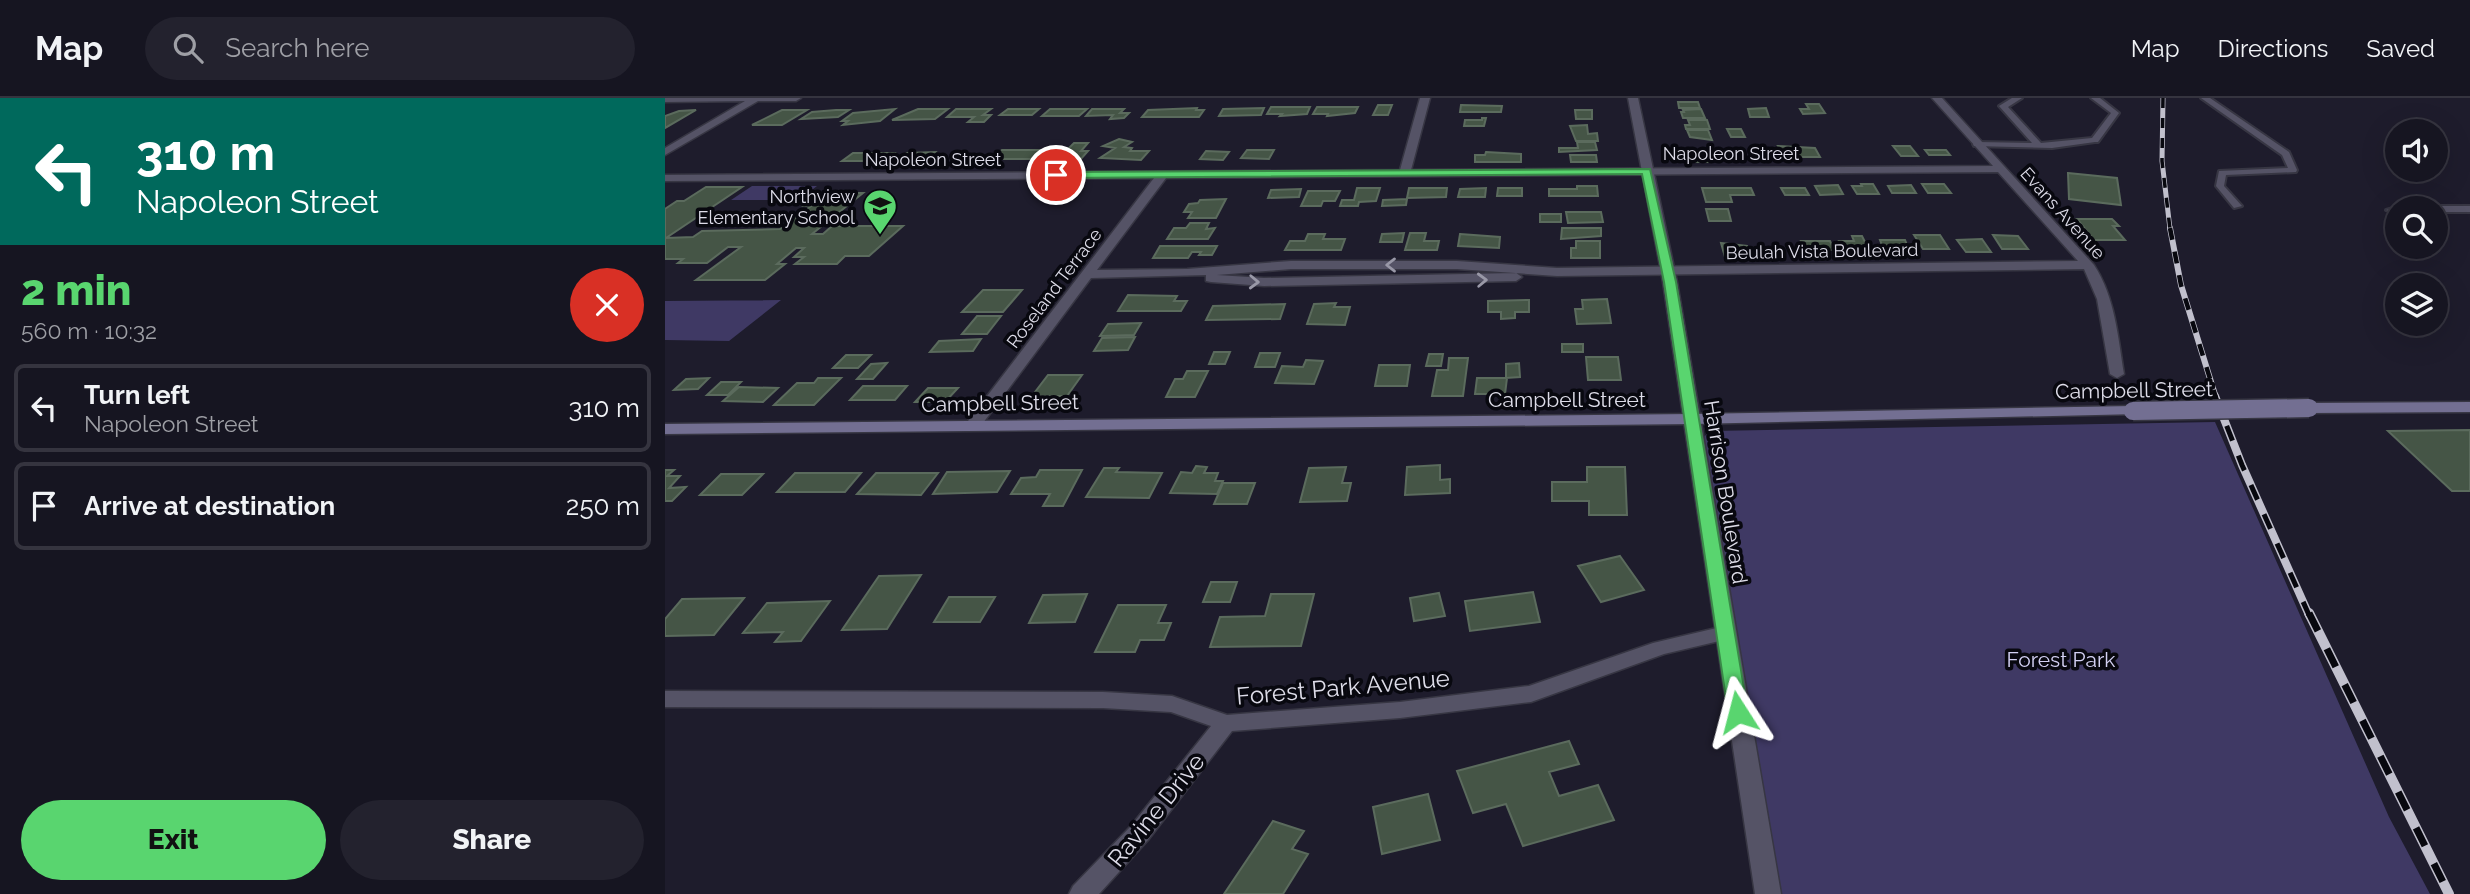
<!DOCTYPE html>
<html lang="en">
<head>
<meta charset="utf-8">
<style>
	body { margin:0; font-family:Raleway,sans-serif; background:#23222e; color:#f1f3f6; height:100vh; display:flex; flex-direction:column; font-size:26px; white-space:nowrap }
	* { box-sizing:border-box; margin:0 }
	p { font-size:23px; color:#9e9fa5 }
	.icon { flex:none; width:38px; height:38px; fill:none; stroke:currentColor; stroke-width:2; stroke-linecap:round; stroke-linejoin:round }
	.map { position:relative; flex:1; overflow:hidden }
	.side { display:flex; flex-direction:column; background:#161521; width:665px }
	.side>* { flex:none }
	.guide { background:#00695c; color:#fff; overflow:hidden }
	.fabs { position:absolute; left:1720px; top:21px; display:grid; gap:14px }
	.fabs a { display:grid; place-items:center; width:63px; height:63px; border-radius:50%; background:#161521; box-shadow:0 7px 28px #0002,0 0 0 2px #35343f; font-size:35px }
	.pin { position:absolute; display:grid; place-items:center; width:60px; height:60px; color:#fff; margin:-30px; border:4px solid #fff; border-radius:50%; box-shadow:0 2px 7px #0007 }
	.me { position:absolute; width:77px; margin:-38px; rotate:351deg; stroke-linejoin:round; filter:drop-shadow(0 0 5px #0008) }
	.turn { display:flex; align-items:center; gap:24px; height:147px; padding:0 21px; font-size:32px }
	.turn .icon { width:91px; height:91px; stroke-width:2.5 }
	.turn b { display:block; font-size:49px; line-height:60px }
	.round { display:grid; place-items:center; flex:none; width:74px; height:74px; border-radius:37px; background:#23222e }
	.summary { display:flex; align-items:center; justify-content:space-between; height:119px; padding:0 21px }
	h1 { font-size:42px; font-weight:800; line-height:52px; color:#59d56f }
	.action { display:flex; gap:14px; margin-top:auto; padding:14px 21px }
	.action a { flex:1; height:80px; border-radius:42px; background:#59d56f; color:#111; font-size:28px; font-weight:800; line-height:80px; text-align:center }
	.action a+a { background:#23222e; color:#f1f3f6 }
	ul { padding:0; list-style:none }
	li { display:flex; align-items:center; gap:21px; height:88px; margin:0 14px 10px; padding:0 7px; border:4px solid #35343f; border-radius:10px }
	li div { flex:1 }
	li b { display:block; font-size:26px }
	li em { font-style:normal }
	header { display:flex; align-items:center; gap:42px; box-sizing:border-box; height:98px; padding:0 35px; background:#161521; border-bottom:2px solid #35343f }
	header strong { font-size:33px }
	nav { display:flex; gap:38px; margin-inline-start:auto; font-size:24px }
	.search { width:490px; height:63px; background:#23222e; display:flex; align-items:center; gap:18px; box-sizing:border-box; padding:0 24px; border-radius:38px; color:#9e9fa5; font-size:26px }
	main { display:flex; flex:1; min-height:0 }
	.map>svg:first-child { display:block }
	.green { fill:#3f3964 }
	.building { fill:#455546; stroke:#5b6b5d; stroke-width:2 }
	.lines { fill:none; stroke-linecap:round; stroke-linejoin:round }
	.service-casing { stroke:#373643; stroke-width:4 }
	.minor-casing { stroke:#373643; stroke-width:3 }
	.tertiary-casing { stroke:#373643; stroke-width:3 }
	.secondary-casing { stroke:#373643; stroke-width:3 }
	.service { fill:#555366; fill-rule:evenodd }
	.minor { fill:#555366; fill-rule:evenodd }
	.tertiary { fill:#555366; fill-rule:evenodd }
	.secondary { fill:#736f92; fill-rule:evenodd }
	.rail-far3-casing { stroke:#c1c0cd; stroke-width:5 }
	.rail-far2-casing { stroke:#c1c0cd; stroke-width:6 }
	.rail-far1-casing { stroke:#c1c0cd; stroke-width:8 }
	.rail-casing { stroke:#c1c0cd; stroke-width:10 }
	.rail-far3 { stroke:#08080f; stroke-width:3.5; stroke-dasharray:10; stroke-linecap:butt }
	.rail-far2 { stroke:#08080f; stroke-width:4.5; stroke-dasharray:12; stroke-linecap:butt }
	.rail-far1 { stroke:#08080f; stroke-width:5; stroke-dasharray:16; stroke-linecap:butt }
	.rail { stroke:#08080f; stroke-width:7; stroke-dasharray:20; stroke-linecap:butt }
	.secondary-bridge-casing { stroke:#373643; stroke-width:21; stroke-linecap:butt }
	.secondary-bridge { stroke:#736f92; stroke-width:18 }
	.oneway { stroke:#9998a7 }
	.route { fill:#59d56f; stroke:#3a8a48; stroke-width:2 }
	.labels { text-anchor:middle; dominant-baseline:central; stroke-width:7; stroke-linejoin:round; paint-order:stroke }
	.far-street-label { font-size:18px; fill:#dddce8; stroke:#08080f }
	.far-poi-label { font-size:18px; fill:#dddce8; stroke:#08080f; text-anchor:end }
	.street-label { font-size:21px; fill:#dddce8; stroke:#08080f }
	.park-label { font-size:21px; fill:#d3d0f3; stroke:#08080f }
	.near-street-label { font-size:24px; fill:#dddce8; stroke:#08080f }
</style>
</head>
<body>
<header>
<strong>Map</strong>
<div class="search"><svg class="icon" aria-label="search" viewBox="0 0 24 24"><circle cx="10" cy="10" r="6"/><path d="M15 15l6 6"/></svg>Search here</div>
<nav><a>Map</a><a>Directions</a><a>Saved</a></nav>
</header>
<main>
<section class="side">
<div class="guide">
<div class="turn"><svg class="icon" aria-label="left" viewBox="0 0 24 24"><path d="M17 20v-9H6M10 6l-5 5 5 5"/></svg><div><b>310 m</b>Napoleon Street</div></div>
</div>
<div class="summary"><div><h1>2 min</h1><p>560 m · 10:32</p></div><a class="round" style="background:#d93025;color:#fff"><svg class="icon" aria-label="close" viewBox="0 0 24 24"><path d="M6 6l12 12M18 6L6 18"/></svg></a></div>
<ul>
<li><svg class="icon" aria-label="left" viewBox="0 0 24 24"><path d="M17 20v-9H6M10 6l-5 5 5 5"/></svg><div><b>Turn left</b><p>Napoleon Street</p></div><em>310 m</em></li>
<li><svg class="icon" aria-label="arrive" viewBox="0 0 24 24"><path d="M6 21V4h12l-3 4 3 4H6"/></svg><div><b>Arrive at destination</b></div><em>250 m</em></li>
</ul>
<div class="action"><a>Exit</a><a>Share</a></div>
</section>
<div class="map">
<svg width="1805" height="796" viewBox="0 0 1805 796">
	<rect width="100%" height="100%" fill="#1e1c2c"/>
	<path class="green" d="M87 88H152L134 102H66Z
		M116 202 64 243 0 242V203Z
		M1550 324 1724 719 1765 796H1103L1031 345 1046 333Z"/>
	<path class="building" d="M1013 4H1033L1035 10H1014Z
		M1141 6H1154L1160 15 1138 16 1135 11H1144Z
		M713 7H727L723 17H708Z
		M796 7 837 8 836 14H795Z
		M606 9H645L642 16 615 18 617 16H602Z
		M652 9H693L690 15 662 18 663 16H648Z
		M532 10 531 12H539L534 19H477L483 12Z
		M599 10 596 17 554 18 558 11Z
		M1101 10 1104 19H1085L1083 11Z
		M230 11 215 23 178 27 183 23H177L188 15Z
		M253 11H283L270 21 227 22Z
		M291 11H326L318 17H326L319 24H303L309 19H282Z
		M343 11H374L367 17H335Z
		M385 11H422L414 18H377Z
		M427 11H459L455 15H464L459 20 445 21 448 17 421 18Z
		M1036 11 1040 20H1018L1016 14H1019L1018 12Z
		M31 12 0 30V18L14 13Z
		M117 12H142L117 27H87Z
		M171 12H184L173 19 136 21 147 14Z
		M910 12H927V21H911Z
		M817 20H821L819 28H799L800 22H817Z
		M1023 22H1042L1045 31H1021L1020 27H1025Z
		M922 27 923 36 932 35 933 43H911L905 28Z
		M1062 31H1076L1080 39H1066Z
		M1022 32H1043L1047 42 1025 39Z
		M454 41 467 44 459 49 467 50 465 53H484L476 62 435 60 450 50 438 48Z
		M912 44H930L932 52 894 54V50H913Z
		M409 45H423L416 53H423L415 62H376L384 53H401Z
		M1113 48 1150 50 1155 59H1119Z
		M1228 48H1245L1253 58H1236Z
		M337 52H378L368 61H326Z
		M582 52H609L604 61 576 60Z
		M1260 52H1281L1285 57H1264Z
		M541 53 564 54 558 62 535 61Z
		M270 54 260 63H232L242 55Z
		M821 54 856 56V64H810V57H820Z
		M1025 54H1044L1046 64H1027Z
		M188 55H229L219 63H177Z
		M905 57H931L932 64H906Z
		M1403 75 1452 80 1456 107 1404 101Z
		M1196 86H1208L1214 96H1192L1187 88H1197Z
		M1257 86H1279L1286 95H1263Z
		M1173 87 1178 96 1155 97 1150 88Z
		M1246 87 1251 95H1227L1223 88Z
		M912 88H932L933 98H884V91H912Z
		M41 89H77L1 140 28 139 37 133 115 131 146 108H139L148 101H156L163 95H198L147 136H158L167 128H238L204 158H180L172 166H130L139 159H129L139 150H131L112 166H120L100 182H31L76 149H63L42 165H13L18 161H0V111L12 103H19Z
		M692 90H715L711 103 694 104 693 108H675L677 102H689Z
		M744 90H782L781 99 742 100Z
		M821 90 820 99H793L795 91Z
		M833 90H857V98H832Z
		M1037 90H1086L1089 97H1065L1067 104H1041Z
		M1116 90H1140L1144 97H1120Z
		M636 91 634 99 603 100 606 92Z
		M643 93H675L670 103H658L656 108H636Z
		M561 101 551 120H523L527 114H519L524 106 533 105 535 102Z
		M742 101 741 107 717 108 718 102Z
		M1041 111H1063L1066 123H1044Z
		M901 114H936L938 124 903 125Z
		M875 116H896V124H875Z
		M1412 121H1447L1454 128H1448L1460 142H1429Z
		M525 125H544L541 131 550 130 543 141H502L509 130H521Z
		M897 130H936V138L896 141Z
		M739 135 737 144H715L717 136Z
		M745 135H761L759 143H774L772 152H740Z
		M643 136H660L658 141H680L676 152H620L625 143H640Z
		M795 136 835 139 834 150 793 148Z
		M1249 137H1275L1284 151H1258Z
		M1328 137 1353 138 1363 151H1337Z
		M1187 138H1197L1204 152H1178L1174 143H1189Z
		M1317 141 1326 154H1301L1292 142Z
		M1215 142H1240L1244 152H1219Z
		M911 143H935V160H906V150H911Z
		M1136 143H1165L1169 152H1140Z
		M1056 145 1082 148 1085 160 1060 159Z
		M495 148H552L547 157H534L536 154H527L523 160H488Z
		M318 192H357L338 214H297Z
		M463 197 512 198 509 203H522L516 213H453Z
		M942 201 946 225 912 226 910 211H918L917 202Z
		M864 202V214H850V220L836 221V214H823V203Z
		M671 205 669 209H685L680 227 642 226 649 206Z
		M620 206 615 221 541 222 548 208Z
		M312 218H336L322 236H297Z
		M476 225 469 237 435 238 443 226Z
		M470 239 463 252 429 253 437 240Z
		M316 241 308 253 265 254 274 243Z
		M897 246H918V254H897Z
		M549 254H565L560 266H544Z
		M595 255H615L610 269H590Z
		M764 256H778L776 268H761Z
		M181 257H206L193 270H168Z
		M921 259H953L956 282H923Z
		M784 260H803L798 298H767L772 272H783Z
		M641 262 658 263 649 286 610 285 617 268 638 269Z
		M222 265 208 281H192L206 266Z
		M854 265 855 279 841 280V266Z
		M714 267H745L742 288H710Z
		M522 273H543L530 299H501L510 281H518Z
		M383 277H417L402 298H367Z
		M44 280 33 291 9 292 21 281Z
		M153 280H176L149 307H109L132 285H149Z
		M812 280H842L840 296H810Z
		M56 284H76L63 297H42Z
		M198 288H242L230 302H185Z
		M74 289 113 290 98 304 58 303Z
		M263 290H293L280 304H250Z
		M1805 332V393H1787L1723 333Z
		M775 367V382L785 381V395L740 397 742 369Z
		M531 368 542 369 539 375H553L550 383H558L552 396 505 395 516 374 527 375Z
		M681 369 677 385H686L682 403 635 404 644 370Z
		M922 369H960L962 417H924V403H887V384H922Z
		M439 370H454L451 374 497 375 484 400 421 399Z
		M0 372H9L2 378H15L4 390 21 389 7 403H0Z
		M375 372H417L398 408H378L385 396H346L356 380 371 379Z
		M345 373 332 394 268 396 282 374Z
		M130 375H196L180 394H112Z
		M211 375H273L256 397 192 396Z
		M56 376H98L77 397H35Z
		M558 385H590L582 406H549Z
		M955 458 979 492 936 504 913 468Z
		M256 477 222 531 177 532 214 478Z
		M546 484H572L565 504H538Z
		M868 494 875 524 805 533 800 503Z
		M774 495 780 518 749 523 745 500Z
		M422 496 410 524 364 525 378 497Z
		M606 496H649L636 548 545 549 555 519 600 518Z
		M284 499H330L315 524H269Z
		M79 500 49 537 0 538V521L17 501Z
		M165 503 136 543 110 544 118 534 78 535 102 505Z
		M453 507H501L493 525H506L499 542H475L470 554H430Z
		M904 643 914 666 884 674 894 698 933 687 949 722 858 748 841 706 808 715 792 673Z
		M763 696 775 742 717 756 708 709Z
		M608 723 639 733 627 751 643 756 618 796H559Z"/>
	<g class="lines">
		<g class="service-casing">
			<path id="service" d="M1347 0H1357L1343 9 1376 45 1427 40 1446 15 1426 0H1435L1454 15 1433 44H1430L1387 50 1309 48 1308 46 1312 44 1367 45 1334 8Z
				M1536 0H1545L1624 54 1632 72 1631 74 1561 77 1559 88 1577 108 1569 110 1551 88 1554 73 1623 70 1617 57Z
				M1771 108H1805V114H1771V110H1767Z
				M1732 109 1735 110H1732V115L1721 112Z"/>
		</g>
		<g class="minor-casing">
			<path id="minor" d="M0 0H136L131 3H93L0 57V50L80 3 0 4Z
				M755 0H765L746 72 1328 68 1267 0H1277L1429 167C1450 199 1453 239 1459 276L1452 280 1445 276 1432 201 1419 171 892 178 792 171H626L552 177 599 180 851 175 857 179 851 183 599 188 546 184 541 183V177L426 180 315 329 309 331 301 326 303 323 489 80 0 83V77L735 72ZM1333 74 1413 163 892 170 792 163H626L522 171 432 172 501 80Z
				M1060 528 1067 530 1070 535 1067 540 999 556 866 604 735 620 567 633 483 742 434 796H404L408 788 466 728 546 628 506 614 438 610 0 609V593L438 594 507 598 562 617 735 604 864 588 988 545Z"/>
		</g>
		<g class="tertiary-casing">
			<path id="tertiary" d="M963 0H973L1012 184 1116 796H1090L998 184Z"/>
		</g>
		<g class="secondary-casing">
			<path id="secondary" d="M1805 304V314L1644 315 1636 310 1644 305Z
				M1468 308 1474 310 1476 313 1474 316 1027 326 0 336V326L1027 316Z"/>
		</g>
		<use href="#service" class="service"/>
		<use href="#minor" class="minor"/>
		<use href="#tertiary" class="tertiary"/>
		<use href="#secondary" class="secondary"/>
		<g class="rail-far3-casing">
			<path id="rail-far3" d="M1498 0 1497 63 1505 131"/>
		</g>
		<g class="rail-far2-casing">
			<path id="rail-far2" d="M1505 130 1516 187 1551 300"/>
		</g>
		<g class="rail-far1-casing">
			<path id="rail-far1" d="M1550 298 1577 367 1644 517"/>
		</g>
		<g class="rail-casing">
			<path id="rail" d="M1644 515 1784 796"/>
		</g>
		<use href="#rail-far3" class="rail-far3"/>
		<use href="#rail-far2" class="rail-far2"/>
		<use href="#rail-far1" class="rail-far1"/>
		<use href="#rail" class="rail"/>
		<g class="secondary-bridge-casing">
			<path id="secondary-bridge" d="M1468 313 1644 310"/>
		</g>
		<use href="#secondary-bridge" class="secondary-bridge"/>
	</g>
	<defs><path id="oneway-chevron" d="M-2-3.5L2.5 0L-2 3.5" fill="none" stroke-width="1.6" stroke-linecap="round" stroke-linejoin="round" transform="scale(1.75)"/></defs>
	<g class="oneway">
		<use href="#oneway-chevron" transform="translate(726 167) rotate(180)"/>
		<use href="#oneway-chevron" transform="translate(817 182) rotate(-2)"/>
		<use href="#oneway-chevron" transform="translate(589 184) rotate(2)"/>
	</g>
	<path class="route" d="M985 71 1011 184 1083 614 1080 619 1073 621 1066 619 1063 614 999 184 977 76 391 80 386 77 391 74Z"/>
	<defs>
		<g id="school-pin" transform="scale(1.75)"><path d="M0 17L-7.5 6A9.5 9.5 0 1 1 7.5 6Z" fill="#59d56f" stroke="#08080f"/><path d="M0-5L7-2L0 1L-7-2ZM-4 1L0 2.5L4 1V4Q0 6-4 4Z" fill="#111"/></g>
	</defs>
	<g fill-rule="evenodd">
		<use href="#school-pin" x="215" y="108"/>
	</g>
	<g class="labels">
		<g class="far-street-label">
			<text x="1066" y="55">Napoleon Street</text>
			<text x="268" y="61">Napoleon Street</text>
			<text transform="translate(1398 115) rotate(48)">Evans Avenue</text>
			<text transform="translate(1157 153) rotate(-1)">Beulah Vista Boulevard</text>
			<text transform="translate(389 190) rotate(-53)">Roseland Terrace</text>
		</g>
		<g class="far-poi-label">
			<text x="190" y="98">Northview<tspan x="190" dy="21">Elementary School</tspan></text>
		</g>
		<g class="street-label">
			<text transform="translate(1469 292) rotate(-1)">Campbell Street</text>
			<text x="902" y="301">Campbell Street</text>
			<text transform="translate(335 305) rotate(-1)">Campbell Street</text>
			<text transform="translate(1061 394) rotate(81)">Harrison Boulevard</text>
		</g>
		<g class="park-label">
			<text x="1396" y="561">Forest Park</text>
		</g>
		<g class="near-street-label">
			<text transform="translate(678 589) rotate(-5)">Forest Park Avenue</text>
			<text transform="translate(491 712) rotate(-51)">Ravine Drive</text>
		</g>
	</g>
</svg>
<div class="fabs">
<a><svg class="icon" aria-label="sound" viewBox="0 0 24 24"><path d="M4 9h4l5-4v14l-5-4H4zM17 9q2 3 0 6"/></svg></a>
<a><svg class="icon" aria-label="search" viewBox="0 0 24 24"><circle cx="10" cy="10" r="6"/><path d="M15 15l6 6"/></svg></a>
<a><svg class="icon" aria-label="layers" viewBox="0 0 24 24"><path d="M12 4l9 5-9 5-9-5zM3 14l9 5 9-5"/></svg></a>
</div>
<div class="pin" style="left:391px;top:77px;background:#d93025"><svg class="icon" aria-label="arrive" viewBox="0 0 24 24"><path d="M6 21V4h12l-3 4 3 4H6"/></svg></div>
<svg class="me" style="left:1073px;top:614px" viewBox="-20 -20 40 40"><path d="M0-17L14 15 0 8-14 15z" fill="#59d56f" stroke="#fff" stroke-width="4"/></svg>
</div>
</main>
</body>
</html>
